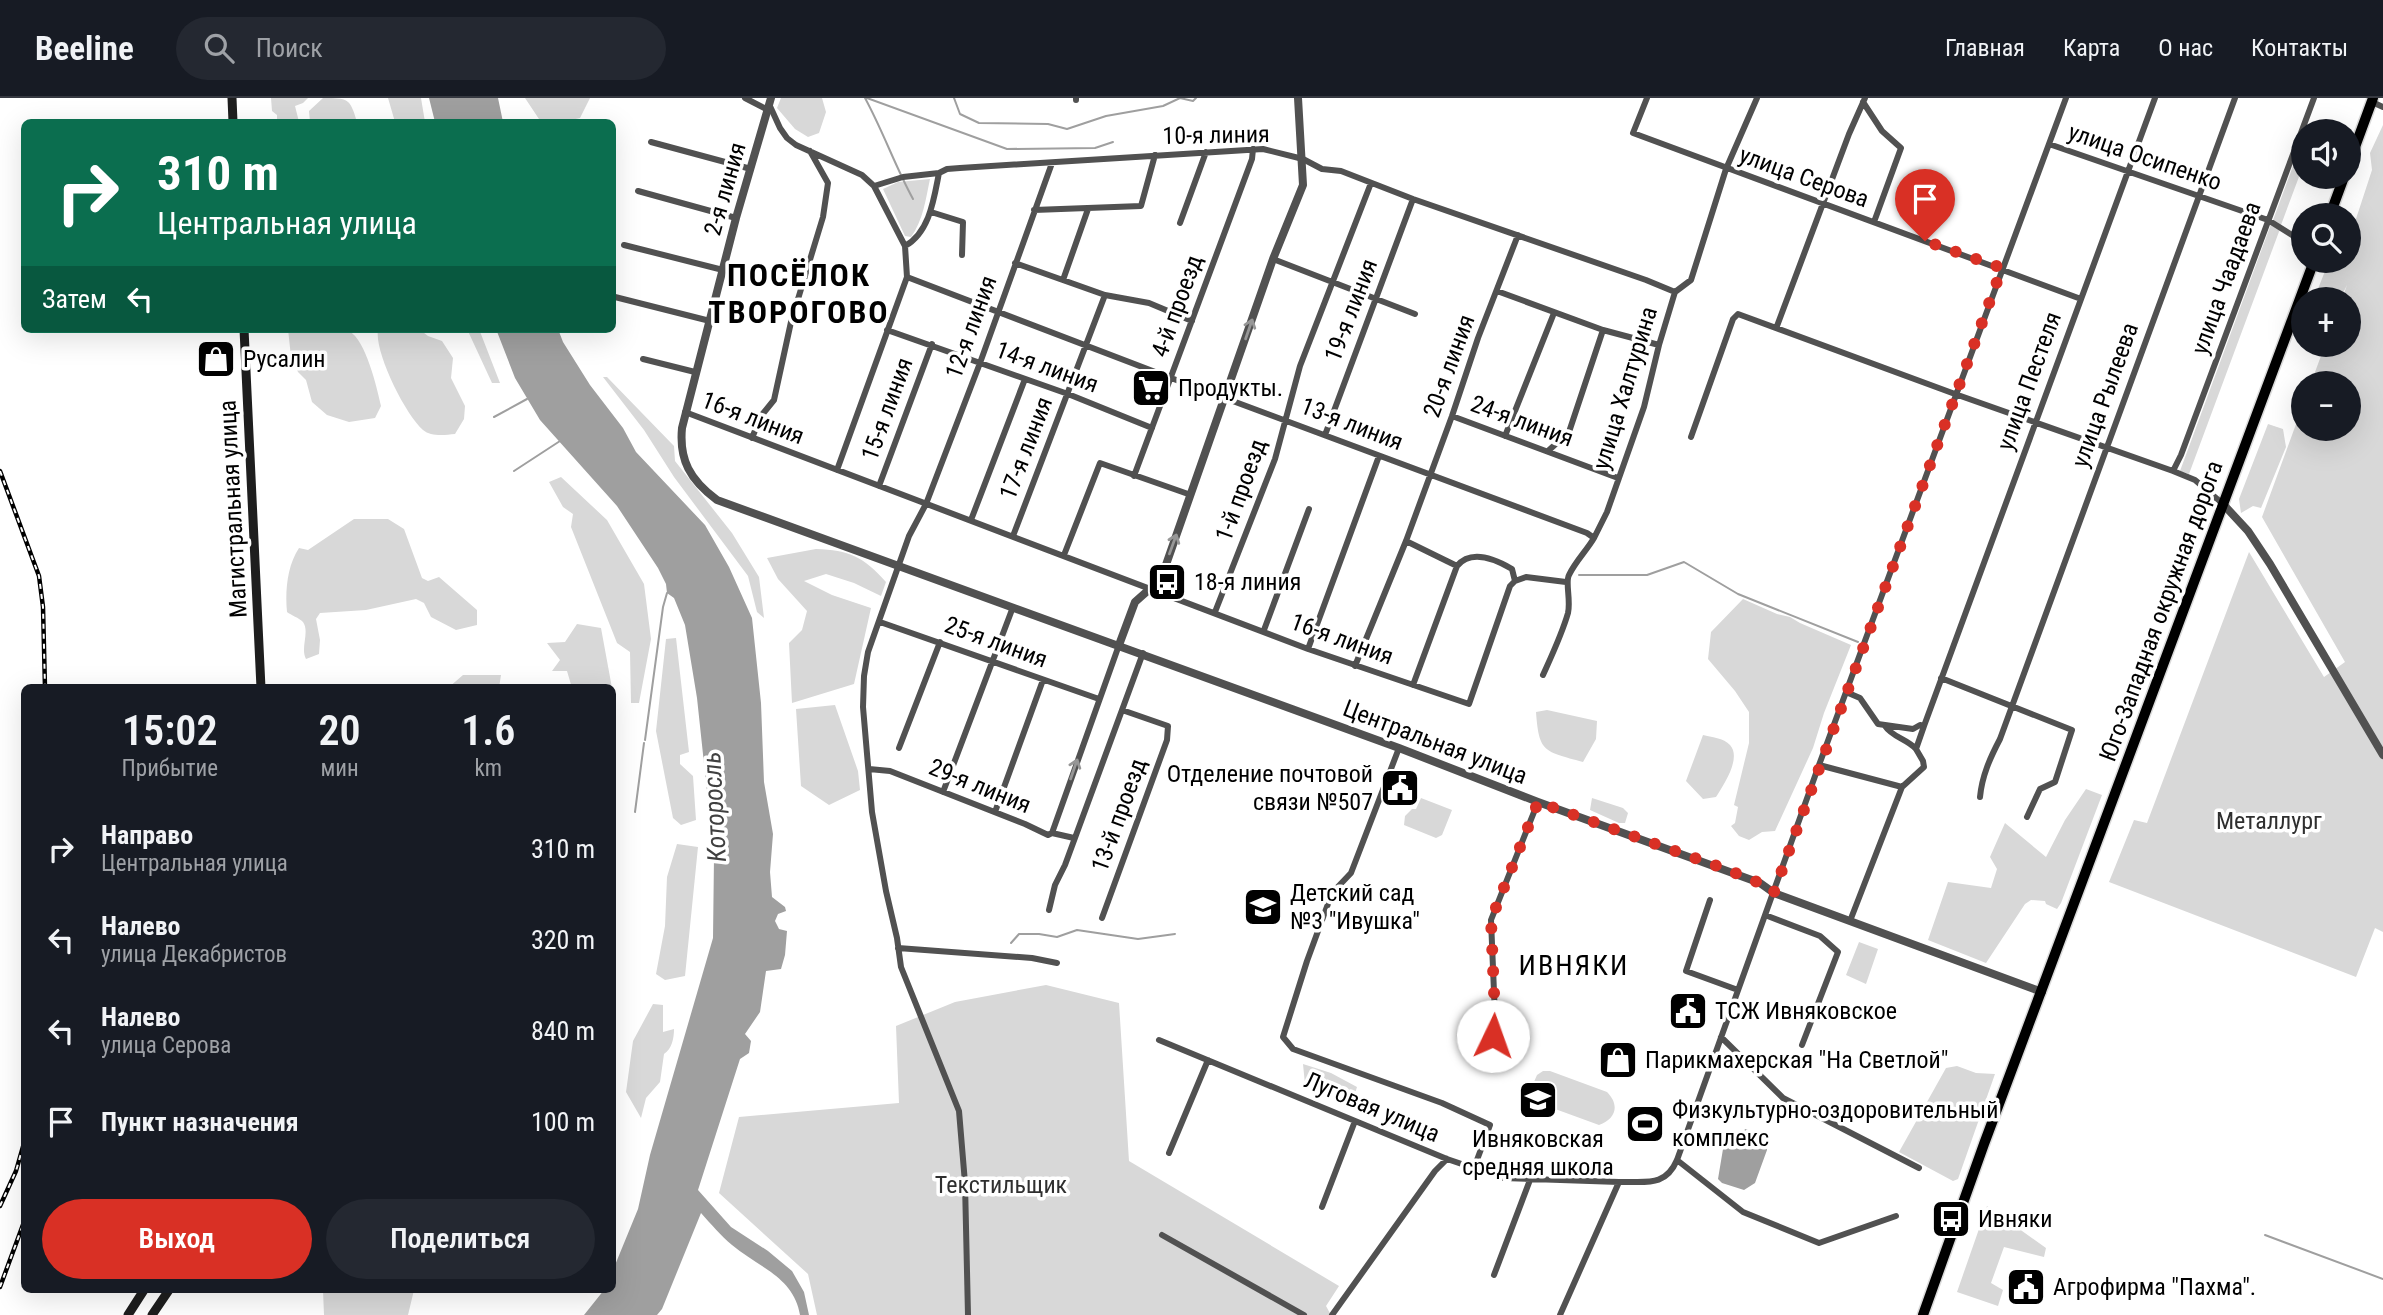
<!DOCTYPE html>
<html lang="ru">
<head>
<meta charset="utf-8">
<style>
	body { margin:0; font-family:"Roboto Condensed",sans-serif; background:#242831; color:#f1f3f6; height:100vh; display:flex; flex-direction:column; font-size:26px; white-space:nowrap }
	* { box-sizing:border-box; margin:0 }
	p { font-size:23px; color:#9ea1a6 }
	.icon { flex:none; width:38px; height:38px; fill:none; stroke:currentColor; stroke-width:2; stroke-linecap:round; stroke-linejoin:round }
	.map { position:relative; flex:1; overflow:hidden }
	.panel { position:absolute; left:21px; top:586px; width:595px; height:609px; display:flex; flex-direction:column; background:#171b24; border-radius:10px; box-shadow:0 7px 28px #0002 }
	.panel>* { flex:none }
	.hud { position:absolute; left:21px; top:21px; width:595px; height:214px; border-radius:10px; box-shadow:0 7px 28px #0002; background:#0b6e4f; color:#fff; overflow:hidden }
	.tools { position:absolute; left:2291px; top:21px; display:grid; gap:14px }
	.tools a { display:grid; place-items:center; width:70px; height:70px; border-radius:50%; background:#171b24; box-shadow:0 7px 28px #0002; font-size:35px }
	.pin { position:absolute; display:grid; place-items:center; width:60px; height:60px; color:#fff; margin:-72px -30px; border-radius:50% 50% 50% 0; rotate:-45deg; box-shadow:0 0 7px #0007 }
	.pin .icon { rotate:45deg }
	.me { position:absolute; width:77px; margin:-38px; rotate:3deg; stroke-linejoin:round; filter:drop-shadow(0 0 5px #0008) }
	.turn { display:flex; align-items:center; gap:24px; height:147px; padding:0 21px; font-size:32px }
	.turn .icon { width:91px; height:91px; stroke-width:2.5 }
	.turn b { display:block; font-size:49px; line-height:60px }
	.then { display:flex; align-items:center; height:66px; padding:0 21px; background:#0003; gap:14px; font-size:26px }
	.eta { display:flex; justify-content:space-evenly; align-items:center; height:119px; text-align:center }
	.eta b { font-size:42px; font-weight:600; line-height:49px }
	.button { display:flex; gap:14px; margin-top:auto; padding:14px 21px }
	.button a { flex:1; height:80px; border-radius:42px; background:#d93025; color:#fff; font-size:28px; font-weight:600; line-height:80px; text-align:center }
	.button a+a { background:#242831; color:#f1f3f6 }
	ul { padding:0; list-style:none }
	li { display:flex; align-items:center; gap:21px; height:91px; padding:0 21px }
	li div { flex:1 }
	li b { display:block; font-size:26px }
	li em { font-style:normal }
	header { display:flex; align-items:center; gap:42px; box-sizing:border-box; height:98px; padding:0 35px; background:#171b24; border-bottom:2px solid #363941 }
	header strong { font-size:33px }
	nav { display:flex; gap:38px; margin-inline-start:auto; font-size:24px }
	.search { width:490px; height:63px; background:#242831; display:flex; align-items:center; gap:18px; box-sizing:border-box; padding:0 24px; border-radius:38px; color:#9ea1a6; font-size:26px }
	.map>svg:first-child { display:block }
	.green { fill:#d8d8d8 }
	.water { fill:#9f9f9f }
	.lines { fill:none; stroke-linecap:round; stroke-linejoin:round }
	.stream { stroke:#9f9f9f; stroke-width:2 }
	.trunk-casing { stroke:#dbdbdb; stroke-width:13 }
	.minor { stroke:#515151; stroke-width:6 }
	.tertiary { stroke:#515151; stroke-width:8 }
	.secondary { stroke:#1e1e1e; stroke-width:9 }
	.trunk { stroke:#000; stroke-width:10 }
	.rail-casing { stroke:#000; stroke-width:4.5 }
	.rail { stroke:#fff; stroke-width:2; stroke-dasharray:5; stroke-linecap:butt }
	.oneway { stroke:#979797 }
	.route { stroke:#d93025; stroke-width:12; stroke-dasharray:0 21.6 }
	.labels { text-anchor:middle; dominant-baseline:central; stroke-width:7; stroke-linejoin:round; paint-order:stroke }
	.street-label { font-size:24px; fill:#000; stroke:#fff }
	.poi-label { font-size:24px; fill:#000; stroke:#fff; text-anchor:start }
	.park-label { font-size:24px; fill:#2f2f2f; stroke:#fff }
	.water-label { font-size:26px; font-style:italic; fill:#404040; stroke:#fff }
	.quarter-label { font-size:28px; letter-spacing:2px; fill:#000; stroke:#fff }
	.district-label { font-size:32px; font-weight:bold; letter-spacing:2px; fill:#000; stroke:#fff }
</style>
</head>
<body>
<header>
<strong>Beeline</strong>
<div class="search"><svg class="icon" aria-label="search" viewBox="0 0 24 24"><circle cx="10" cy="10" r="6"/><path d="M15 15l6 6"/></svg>Поиск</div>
<nav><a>Главная</a><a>Карта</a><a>О нас</a><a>Контакты</a></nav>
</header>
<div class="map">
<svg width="2383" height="1217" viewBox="0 0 2383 1217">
	<rect width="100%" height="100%" fill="#fff"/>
	<path class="green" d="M271 0H308L303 5 295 8 299 24H277V17L272 13Z
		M323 0C348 0 350 0 357 24H310L309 13Z
		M388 0H421L425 24H395Z
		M525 0H590L580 20 563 24H541Z
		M781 0H822L826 14 819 35 808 39 795 31 777 10Z
		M2383 27V834L2375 830 2356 879 2109 784 2134 722 2147 725 2249 454 2324 579 2345 564 2262 419 2303 307V331H2348V285H2311L2325 247H2348V201H2342L2347 187 2340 201H2314L2329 163H2348L2349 132 2354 127 2372 72 2370 55Z
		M2303 41V68L2281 127 2273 122Z
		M930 81C926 100 923 123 911 139L905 138 883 91 898 84Z
		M2271 126 2280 131 2189 376 2180 373Z
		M288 231C302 231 338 227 349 233 366 242 377 290 381 308L375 320 349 324 327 317 312 304 306 282 298 274 291 259Z
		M378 231H419L428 238 442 243 453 260 451 280 465 308 464 321 455 336C445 337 431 339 423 332 405 316 374 254 378 231Z
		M467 231H479L500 285H492Z
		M603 279H607L674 348 675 363 732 435 759 479 764 520 757 514 748 478 674 379 644 332Z
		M2268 326 2283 331 2286 349 2261 410 2253 408 2241 415 2239 401Z
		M561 379 607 422 644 486 651 541 639 605H631L630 554 617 545 571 429 573 416 563 409 549 384Z
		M354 421H388L404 431 422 480 428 483 439 479 477 512V527L456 532 431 519 424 505 416 501 366 512 320 515 316 521 320 542 319 556 306 561C300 550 310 534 303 524 299 520 291 517 287 514 285 494 287 468 299 450L308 452Z
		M816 451C849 452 864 459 886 484L881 498 854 485 826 476 804 483 832 497 871 510 854 586 792 605 789 545 802 532 807 513 778 481 767 460Z
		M1743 501 1777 516 1790 519 1800 525 1851 547 1824 615 1813 650 1775 733 1762 734 1749 742 1739 738 1731 728 1735 725 1738 709 1734 707 1749 645V614L1735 593 1708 561 1711 534Z
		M577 526 601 530 612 590H572L567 573H552L560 562 547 545 565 544Z
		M676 540 689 654 680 657V666L693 678 696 722 681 727 673 720 656 633 666 541Z
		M463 577H501L499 590H448Z
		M835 607 858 673 860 692 829 707 801 688 796 611Z
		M1547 612 1597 623 1596 641 1583 664C1544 653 1539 655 1536 614Z
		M1703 637C1711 639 1724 640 1730 647 1742 660 1723 688 1716 699L1703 701 1686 683Z
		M2086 691 2102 697 2061 805 2057 811 2046 806 2045 803 2031 802 2025 806 1986 865 1928 842 1948 784 1991 790 1997 771 1990 759 2005 725 2046 759 2065 722Z
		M1421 700 1452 712 1442 737 1436 740 1404 727 1405 718 1412 711H1416Z
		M1592 700 1623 710 1628 715 1625 725H1619L1590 712Z
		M677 746 698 749 685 878 665 882 656 876 665 828 667 779Z
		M1859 844 1878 851 1866 886 1846 877Z
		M1046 887 1119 905 1129 1063 1339 1188 1326 1208 1331 1217H817L808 1176 719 1095 739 1019 899 1005 896 928 955 904Z
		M653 906 663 907V934L674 931C674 940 672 951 664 956L660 984 646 1000 641 1020 626 994 633 943Z
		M1303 966 1331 975 1357 989 1353 1002 1305 986Z
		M1957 968 1976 975 1995 976 1958 1081 1953 1083 1899 1054 1946 970Z
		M1543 973H1550L1607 994C1620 1007 1616 1021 1599 1027L1536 1004 1530 993 1537 977Z
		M1987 1108 2046 1150 2044 1159 2004 1149 1991 1185 2003 1192 1998 1208 1957 1194Z
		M323 1192H414L408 1217H324Z"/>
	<path class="water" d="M429 0H498L503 24H435Z
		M496 231H558L563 244 590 287 623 330 636 354 705 427 729 469 752 520 761 605 764 684 773 736 770 774 772 799 785 809 786 813 778 816 775 823 779 831 787 833 785 857 781 871 766 873 760 914 745 936 751 943 749 955 740 961 698 1092 731 1129 768 1153 792 1173 804 1194 809 1217H800C794 1179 758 1169 732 1147 721 1138 711 1126 701 1115L662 1211 657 1217H584L604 1192H612L613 1172 638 1111 650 1057 713 840 714 759 697 600 685 527 674 500 667 495 666 486 658 470 617 408 540 322 515 280Z
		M1745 1031 1757 1035 1767 1042V1052L1755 1085 1744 1092 1722 1085 1718 1081 1723 1051 1738 1047Z"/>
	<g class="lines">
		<path class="stream" d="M865 0C883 33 895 68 913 101
			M867 0 1007 51 1095 50 1113 44
			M954 0 960 16 979 25 1048 26 1067 31 1106 18 1163 8 1180 0 1193 3 1196 0
			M494 319 527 301
			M514 373 560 343
			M1579 477H1647L1684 464 1738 496 1858 544
			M645 642 663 509 667 495
			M635 714 644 645
			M1011 845 1019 836H1039L1057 839 1077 832 1138 841 1175 836
			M2265 1137 2383 1181"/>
		<g class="trunk-casing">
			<path id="trunk" d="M2348 68 2373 0
				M2330 117 2344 79
				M1923 1217 1984 1046 2314 163"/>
		</g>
		<path class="minor" d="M745 0 768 12
			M1647 0 1633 35 2081 201
			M1076 2V0
			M1863 4 1882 33 1901 50 1874 124
			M2372 4 2383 9
			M769 6 780 30 787 40 796 47 862 77 874 88 903 79 939 75 947 71 960 70 1263 51 1303 61 1322 71 1341 73 1413 101 1646 182 1675 194
			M651 44 751 71
			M2049 46 2268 122 2303 144
			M638 93 736 120
			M1034 112 1141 108 1155 57
			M931 114 963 124 962 157
			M1180 125 1206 54
			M624 147 723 172
			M905 148C930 134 934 100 939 75
			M1273 161 1415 216
			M1015 165 1105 197 1149 205 1192 223
			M907 179 1171 280 1587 435 1594 440C1587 452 1575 464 1569 477 1565 484 1571 502 1568 515 1562 536 1552 557 1543 577
			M1063 182 1088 111
			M1497 193 1603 232 1659 247
			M615 199 710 223
			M1777 228 1849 36 1865 0
			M887 232 1068 296 1152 330
			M643 261 695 274
			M685 314 1308 551 1469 606 1510 488 1515 483
			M1452 318 1618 380
			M1325 337 1413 101
			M1505 338 1554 215
			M1691 339 1733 221 1738 216 1955 296 2173 373 2195 382 2223 406
			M752 340 761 318 774 302 791 224 823 119 828 85 810 53
			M1548 353 1569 334 1603 232
			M837 372 907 179 905 148 874 88
			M2173 373 2181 357 2314 0
			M1134 378 1252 61 1253 51
			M879 388 932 246
			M971 422 1025 281
			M1013 438 1105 197
			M1594 440 1607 414 1644 309 1659 247 1675 194 1691 182 1726 71 1757 0
			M1406 443 1457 468C1471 451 1495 461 1512 471L1515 483 1526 479 1566 484
			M1064 457 1100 365 1191 397
			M1215 514 1275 361 1300 268 1371 85
			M880 524 1099 601
			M1264 532 1309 411
			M1308 551 1379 358
			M1355 568 1406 443 1452 318 1478 240 1518 137
			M1941 580 2072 632 2055 684 2040 691 2027 719
			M1413 587 1457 468
			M1846 594 1860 600 1878 626 1913 631 1920 627 1924 628 2155 0
			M1885 628C1892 639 1907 641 1916 651
			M899 650 940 544
			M1399 650 1351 775 1332 795 1307 863 1283 939 1293 951 1442 1005 1490 1027 1474 1070
			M1819 667 1902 689
			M869 671 890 673 1025 726 1048 737 1052 735 1074 740
			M1902 689 1924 669 1923 663 1916 651 1924 628
			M943 694 1013 509
			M1980 699C1982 678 1990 660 2000 641L2235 0
			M995 714 1043 582
			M1052 735 1119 547
			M1710 802 1686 873 1738 892
			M1049 812 1055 787 1065 767 1143 555
			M1765 817 1820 838 1838 854 1802 947
			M1102 820 1167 642 1168 628 1122 612
			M1850 823 1902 689
			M898 850 1032 860 1057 865
			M1493 938 1495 918 1491 822 1538 704
			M1721 939 1783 1000 1919 1070
			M1159 942 1447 1061 1503 1080 1619 1084
			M1169 1055 1208 962
			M1677 1062 1743 1114 1819 1145 1896 1118
			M1322 1109 1355 1023
			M1162 1137 1304 1217
			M1494 1177 1530 1082
			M968 1217 965 1085 959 1013 901 869 897 840 886 793 872 714 863 609 864 578 868 554 909 438 926 406 980 265 1052 65
			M1332 1217 1435 1073 1447 1061
			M1560 1217 1619 1084C1645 1083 1665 1090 1677 1062L1819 667 2066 0"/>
		<path class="tertiary" d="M771 0 736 120 682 330C679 362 690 382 717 402L1399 650 1538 704 1760 785 1774 795 2042 894
			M2223 406 2248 433 2270 466 2383 657
			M1119 547 1135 504 1161 481 1273 161 1303 87 1298 0"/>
		<path class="secondary" d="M232 0 233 24
			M244 231 261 590
			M128 1217 144 1192
			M152 1217 169 1192"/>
		<use href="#trunk" class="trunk"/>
		<g class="rail-casing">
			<path id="rail" d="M0 373 39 478 43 509 45 590
				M0 1108 16 1073 24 1045
				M0 1189 24 1124"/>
		</g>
		<use href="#rail" class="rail"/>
	</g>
	<defs><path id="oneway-shaft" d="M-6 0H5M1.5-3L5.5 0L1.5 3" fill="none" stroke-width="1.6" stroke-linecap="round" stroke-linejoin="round" transform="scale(1.75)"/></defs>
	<g class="oneway">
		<use href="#oneway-shaft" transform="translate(1249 231) rotate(-71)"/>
		<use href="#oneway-shaft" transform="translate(1173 446) rotate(-70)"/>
		<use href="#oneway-shaft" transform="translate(1074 671) rotate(-71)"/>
	</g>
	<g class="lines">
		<path class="route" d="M1493 938 1495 918 1491 822 1538 704 1720 769 1760 785 1774 794 2002 170 1925 143"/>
	</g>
	<defs>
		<g id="shop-square" transform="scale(2.0125)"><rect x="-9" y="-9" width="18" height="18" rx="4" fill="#000" stroke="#fff"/><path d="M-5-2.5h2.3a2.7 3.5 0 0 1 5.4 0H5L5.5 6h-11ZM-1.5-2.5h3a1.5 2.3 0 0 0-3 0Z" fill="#fff"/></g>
		<g id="supermarket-square" transform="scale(2.0125)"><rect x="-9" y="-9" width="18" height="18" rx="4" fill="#000" stroke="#fff"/><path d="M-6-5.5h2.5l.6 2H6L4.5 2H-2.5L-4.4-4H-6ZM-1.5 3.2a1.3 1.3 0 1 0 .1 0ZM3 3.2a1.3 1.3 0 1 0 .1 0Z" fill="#fff"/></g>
		<g id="bus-square" transform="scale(2.0125)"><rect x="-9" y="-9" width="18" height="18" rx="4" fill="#000" stroke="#fff"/><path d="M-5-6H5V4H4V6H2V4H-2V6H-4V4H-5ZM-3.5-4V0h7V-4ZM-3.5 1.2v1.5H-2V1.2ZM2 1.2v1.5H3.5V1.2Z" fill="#fff"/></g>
		<g id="civic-square" transform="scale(2.0125)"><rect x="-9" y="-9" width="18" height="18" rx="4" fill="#000" stroke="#fff"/><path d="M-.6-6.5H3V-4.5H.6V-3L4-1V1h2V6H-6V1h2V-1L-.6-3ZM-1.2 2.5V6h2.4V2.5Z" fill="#fff"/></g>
		<g id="school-square" transform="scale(2.0125)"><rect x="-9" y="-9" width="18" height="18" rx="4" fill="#000" stroke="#fff"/><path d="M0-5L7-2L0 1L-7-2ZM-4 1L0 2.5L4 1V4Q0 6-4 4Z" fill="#fff"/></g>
		<g id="stadium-square" transform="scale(2.0125)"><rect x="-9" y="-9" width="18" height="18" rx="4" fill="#000" stroke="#fff"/><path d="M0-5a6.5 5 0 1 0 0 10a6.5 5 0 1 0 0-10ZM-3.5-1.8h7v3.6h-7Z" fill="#fff"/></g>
	</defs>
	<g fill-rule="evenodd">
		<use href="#shop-square" x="216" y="261"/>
		<use href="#supermarket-square" x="1151" y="290"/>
		<use href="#bus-square" x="1167" y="484"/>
		<use href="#civic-square" x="1400" y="690"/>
		<use href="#school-square" x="1263" y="809"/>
		<use href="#civic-square" x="1688" y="913"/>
		<use href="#shop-square" x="1618" y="962"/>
		<use href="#school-square" x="1538" y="1002"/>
		<use href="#stadium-square" x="1645" y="1026"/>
		<use href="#bus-square" x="1951" y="1121"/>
		<use href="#civic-square" x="2026" y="1189"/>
	</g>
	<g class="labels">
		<g class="street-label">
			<text transform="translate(1216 37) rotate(-1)">10-я линия</text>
			<text transform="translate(2145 59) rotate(19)">улица Осипенко</text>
			<text transform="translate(1804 79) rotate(20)">улица Серова</text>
			<text transform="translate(725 91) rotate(-74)">2-я линия</text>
			<text transform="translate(2226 180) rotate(-70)">улица Чаадаева</text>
			<text transform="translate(1177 208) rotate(-70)">4-й проезд</text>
			<text transform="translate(1351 212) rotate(-69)">19-я линия</text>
			<text transform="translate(971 229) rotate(-70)">12-я линия</text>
			<text transform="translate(1449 268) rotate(-70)">20-я линия</text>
			<text transform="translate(1047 269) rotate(20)">14-я линия</text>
			<text transform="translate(2029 283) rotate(-70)">улица Пестеля</text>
			<text transform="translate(1625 290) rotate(-73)">улица Халтурина</text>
			<text transform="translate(2105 297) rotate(-70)">улица Рылеева</text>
			<text transform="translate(887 311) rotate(-70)">15-я линия</text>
			<text transform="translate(753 320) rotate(21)">16-я линия</text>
			<text transform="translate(1522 323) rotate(20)">24-я линия</text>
			<text transform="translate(1352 326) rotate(21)">13-я линия</text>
			<text transform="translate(1026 350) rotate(-69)">17-я линия</text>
			<text transform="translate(1241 392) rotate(-70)">1-й проезд</text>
			<text transform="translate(233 411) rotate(-93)">Магистральная улица</text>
			<text transform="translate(2161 513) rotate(-70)">Юго-Западная окружная дорога</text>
			<text transform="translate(1342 541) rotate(20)">16-я линия</text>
			<text transform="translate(996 544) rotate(20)">25-я линия</text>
			<text transform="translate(1435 644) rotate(21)">Центральная улица</text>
			<text transform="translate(980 688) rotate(22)">29-я линия</text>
			<text transform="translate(1119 717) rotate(-70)">13-й проезд</text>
			<text transform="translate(1372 1009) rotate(23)">Луговая улица</text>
		</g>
		<g class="poi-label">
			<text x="243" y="261">Русалин</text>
			<text x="1178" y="290">Продукты.</text>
			<text x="1194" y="484">18-я линия</text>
			<text x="1373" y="676" text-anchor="end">Отделение почтовой<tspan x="1373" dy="28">связи №507</tspan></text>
			<text x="1290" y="795">Детский сад<tspan x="1290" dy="28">№3 "Ивушка"</tspan></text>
			<text x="1715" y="913">ТСЖ Ивняковское</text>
			<text x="1645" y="962">Парикмахерская "На Светлой"</text>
			<text x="1672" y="1012">Физкультурно-оздоровительный<tspan x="1672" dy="28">комплекс</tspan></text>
			<text x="1538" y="1041" text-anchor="middle">Ивняковская<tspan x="1538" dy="28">средняя школа</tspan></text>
			<text x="1978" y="1121">Ивняки</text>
			<text x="2053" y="1189">Агрофирма "Пахма".</text>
		</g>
		<g class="park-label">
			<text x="2269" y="723">Металлург</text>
			<text x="1001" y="1087">Текстильщик</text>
		</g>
		<g class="water-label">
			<text transform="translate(714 709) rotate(-93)">Которосль</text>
		</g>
		<g class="quarter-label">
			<text x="1574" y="867">ИВНЯКИ</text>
		</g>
		<g class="district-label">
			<text x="799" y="177">ПОСЁЛОК<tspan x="799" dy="37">ТВОРОГОВО</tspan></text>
		</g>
	</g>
</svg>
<div class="tools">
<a><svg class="icon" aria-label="sound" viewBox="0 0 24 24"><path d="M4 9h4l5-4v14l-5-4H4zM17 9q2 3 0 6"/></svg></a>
<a><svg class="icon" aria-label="search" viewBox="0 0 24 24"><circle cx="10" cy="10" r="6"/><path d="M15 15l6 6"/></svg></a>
<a>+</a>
<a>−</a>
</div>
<div class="pin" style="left:1925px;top:143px;background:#d93025"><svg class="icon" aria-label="arrive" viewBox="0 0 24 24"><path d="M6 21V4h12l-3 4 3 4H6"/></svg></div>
<svg class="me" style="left:1493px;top:938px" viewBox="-20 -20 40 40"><circle r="19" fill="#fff"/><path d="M0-13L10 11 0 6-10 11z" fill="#d93025"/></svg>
<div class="hud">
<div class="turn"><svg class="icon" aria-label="right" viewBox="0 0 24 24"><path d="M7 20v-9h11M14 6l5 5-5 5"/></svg><div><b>310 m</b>Центральная улица</div></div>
<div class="then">Затем<svg class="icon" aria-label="left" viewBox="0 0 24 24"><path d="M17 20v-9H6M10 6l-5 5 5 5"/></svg></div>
</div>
<section class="panel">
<div class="eta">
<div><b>15:02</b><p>Прибытие</p></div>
<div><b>20</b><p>мин</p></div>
<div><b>1.6</b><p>km</p></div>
</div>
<ul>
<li><svg class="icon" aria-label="right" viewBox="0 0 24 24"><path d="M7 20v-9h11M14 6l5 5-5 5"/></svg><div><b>Направо</b><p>Центральная улица</p></div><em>310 m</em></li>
<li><svg class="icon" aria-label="left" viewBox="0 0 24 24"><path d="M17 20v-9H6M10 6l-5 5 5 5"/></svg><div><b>Налево</b><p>улица Декабристов</p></div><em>320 m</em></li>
<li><svg class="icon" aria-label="left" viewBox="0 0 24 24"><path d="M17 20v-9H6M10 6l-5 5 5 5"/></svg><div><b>Налево</b><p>улица Серова</p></div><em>840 m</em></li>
<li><svg class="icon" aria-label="arrive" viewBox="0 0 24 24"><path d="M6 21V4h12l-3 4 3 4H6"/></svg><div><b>Пункт назначения</b></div><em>100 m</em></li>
</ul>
<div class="button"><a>Выход</a><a>Поделиться</a></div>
</section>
</div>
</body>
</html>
